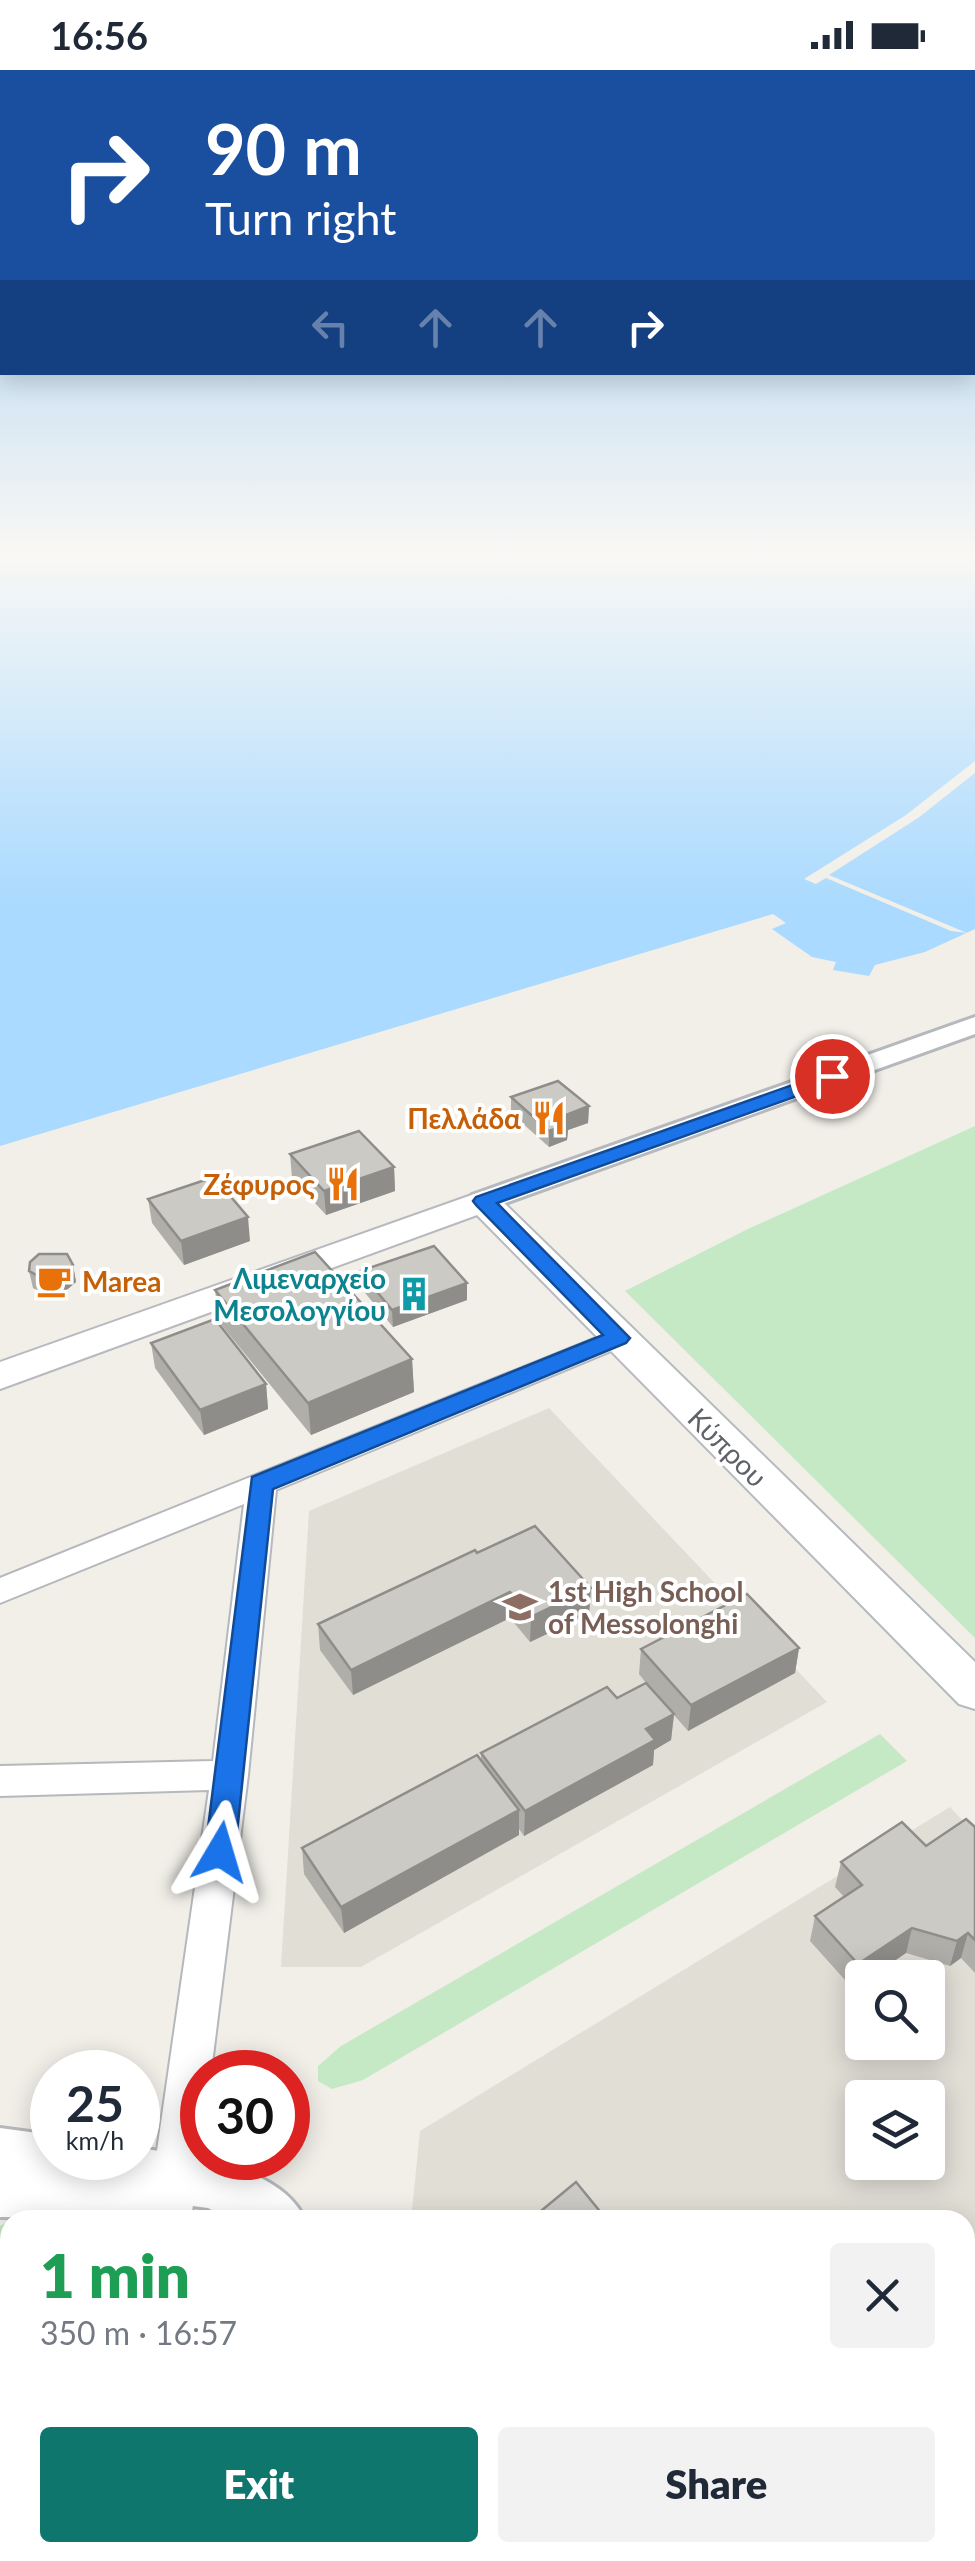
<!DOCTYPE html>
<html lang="en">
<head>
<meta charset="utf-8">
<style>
	body { margin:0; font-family:Lato,sans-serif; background:#f2f2f3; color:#1f2937; height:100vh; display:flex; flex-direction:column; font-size:38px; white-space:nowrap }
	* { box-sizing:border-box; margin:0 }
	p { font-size:32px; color:#747a83 }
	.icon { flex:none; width:55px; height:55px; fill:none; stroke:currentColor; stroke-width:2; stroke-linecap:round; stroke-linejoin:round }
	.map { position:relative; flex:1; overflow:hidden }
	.details { position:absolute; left:0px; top:2140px; width:975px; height:352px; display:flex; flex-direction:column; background:#fff; border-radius:30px 30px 0 0; box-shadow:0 5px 25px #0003 }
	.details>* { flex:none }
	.hud { position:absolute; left:0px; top:0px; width:975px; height:305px; box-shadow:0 5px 25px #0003; background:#1a4fa0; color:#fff; overflow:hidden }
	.controls { position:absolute; left:845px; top:1890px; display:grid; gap:20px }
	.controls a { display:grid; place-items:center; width:100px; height:100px; border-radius:10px; background:#fff; box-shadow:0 5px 25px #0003; font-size:50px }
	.speed { position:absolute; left:30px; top:1980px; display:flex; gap:20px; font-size:50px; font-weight:700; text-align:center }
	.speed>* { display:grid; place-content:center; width:130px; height:130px; border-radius:50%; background:#fff; box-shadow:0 5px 25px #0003; line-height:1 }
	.speed small { font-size:25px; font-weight:400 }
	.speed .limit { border:15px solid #d22; background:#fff; color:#111 }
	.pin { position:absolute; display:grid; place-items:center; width:85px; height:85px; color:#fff; margin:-42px; border:5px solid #fff; border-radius:50%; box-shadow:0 2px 10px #0007 }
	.me { position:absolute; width:110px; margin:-55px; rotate:7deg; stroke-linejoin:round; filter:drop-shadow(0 0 8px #0008) }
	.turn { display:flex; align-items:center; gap:35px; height:210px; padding:0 40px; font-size:45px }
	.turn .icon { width:130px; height:130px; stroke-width:2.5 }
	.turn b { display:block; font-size:70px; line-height:85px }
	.lanes { display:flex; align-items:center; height:95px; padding:0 40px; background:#0003; justify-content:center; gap:50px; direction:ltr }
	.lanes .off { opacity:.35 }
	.round { display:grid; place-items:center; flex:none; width:105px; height:105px; border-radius:10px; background:#f2f2f3 }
	.head { display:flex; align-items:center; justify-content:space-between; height:170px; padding:0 40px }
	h1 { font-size:60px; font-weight:800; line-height:75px; color:#1e9e55 }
	.button { display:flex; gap:20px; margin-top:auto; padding:20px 40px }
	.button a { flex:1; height:115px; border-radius:10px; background:#0f766e; color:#fff; font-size:40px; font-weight:800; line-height:115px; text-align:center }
	.button a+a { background:#f2f2f3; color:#1f2937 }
	.status { display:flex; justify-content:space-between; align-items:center; height:70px; padding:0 50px; background:#fff; direction:ltr }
	.status svg { height:28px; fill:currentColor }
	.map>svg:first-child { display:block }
	.education { fill:#e1ded6; fill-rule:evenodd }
	.green { fill:#c5e8c5 }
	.water { fill:#aadaff }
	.pier { fill:#f1efe8 }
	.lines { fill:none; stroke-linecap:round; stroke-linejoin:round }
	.minor-casing { stroke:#b5b8bc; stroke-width:4 }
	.tertiary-casing { stroke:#b5b8bc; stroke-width:6 }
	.secondary-casing { stroke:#b6babf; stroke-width:4 }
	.minor { fill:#fff; fill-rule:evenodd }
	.tertiary { fill:#fff; fill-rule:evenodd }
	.secondary { fill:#fff; fill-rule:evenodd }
	.wall { fill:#afaea9 }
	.shaded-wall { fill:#8f8d8a }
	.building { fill:#cccac5; stroke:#8f8d8a; stroke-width:2.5 }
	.route { fill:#1a73e8; stroke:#114b97; stroke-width:2.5 }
	.labels { text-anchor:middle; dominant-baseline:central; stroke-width:8; stroke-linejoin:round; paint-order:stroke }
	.food-label { font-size:28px; font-weight:bold; fill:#c56008; stroke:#fff; text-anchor:end }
	.culture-label { font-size:28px; font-weight:bold; fill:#0d838f; stroke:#fff; text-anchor:end }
	.street-label { font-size:28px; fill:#5f6368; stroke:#fff }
	.education-label { font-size:28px; font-weight:bold; fill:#785e54; stroke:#fff; text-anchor:start }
</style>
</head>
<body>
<div class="status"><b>16:56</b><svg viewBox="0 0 49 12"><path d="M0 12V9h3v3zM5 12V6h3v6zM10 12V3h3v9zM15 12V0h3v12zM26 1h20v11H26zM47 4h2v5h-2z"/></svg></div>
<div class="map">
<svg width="975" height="2491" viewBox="0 0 975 2491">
	<rect width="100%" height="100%" fill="#f1efe8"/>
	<path class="education" d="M549 1338 827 1632 361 1897H281L309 1441Z
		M950 1737 975 1764V2491H642L636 2483 965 2482V2150H411L420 2061ZM862 1908H928V1972H862ZM862 2028H928V2092H862Z"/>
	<path class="green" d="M975 1056V1568L625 1221 748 1159Z
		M880 1664 907 1691 363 2010 332 2019 318 2011V1996L341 1976Z
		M17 2146 36 2150H10V2351L0 2327V2156Z"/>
	<path class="water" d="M0 486H975V859L925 882 875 895 869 906 833 900 836 892 812 887 772 859 786 853 773 844 0 1076Z"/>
	<path class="pier" d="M975 691V703L918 748 829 805 967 863 951 861 826 808 816 814 804 809 906 745Z"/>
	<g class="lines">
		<g class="minor-casing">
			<path id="minor" d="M618 1259 628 1262 632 1268 628 1274 276 1420 248 1705 211 2002H202V2066L191 2150H147L209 1720 0 1726V1696L213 1691 244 1434 0 1533V1508Z
				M0 2419 10 2423V2482H29L16 2491 0 2489Z
				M110 2482H168L165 2491H106Z"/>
		</g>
		<g class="tertiary-casing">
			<path id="tertiary" d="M975 947V964L494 1137H472L468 1131 472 1125Z
				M0 2058 52 2065V2088H138V2078C189 2085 282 2096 305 2150H231L208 2138 185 2135 192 2150 0 2147Z
				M439 2482H500L503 2491H443Z
				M512 2482H572L575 2491H516Z"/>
		</g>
		<g class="secondary-casing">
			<path id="secondary" d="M483 1121 495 1124 975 1592V1639L959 1634 477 1145 0 1319V1292Z"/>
		</g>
		<use href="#minor" class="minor"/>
		<use href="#tertiary" class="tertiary"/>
		<use href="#secondary" class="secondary"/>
	</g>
	<path class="wall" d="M511 1027 589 1036 588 1053 568 1060 567 1070 549 1077 511 1043Z
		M290 1084 394 1097 395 1121 326 1145 292 1108Z
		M148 1129 250 1171 184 1195 152 1153Z
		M73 1195 76 1212 62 1224 47 1226 33 1218 29 1201Z
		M360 1201 467 1213V1230L393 1257 361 1218Z
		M215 1220 412 1289 414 1322 311 1365 219 1252Z
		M151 1273 266 1314 268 1339 204 1365 155 1298Z
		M477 1483 591 1518 589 1544 530 1572 510 1548 353 1625 320 1580 318 1554Z
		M799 1578 795 1603 688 1661 674 1645 671 1670 654 1680 653 1695 524 1766 519 1759V1765L344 1863 304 1804 302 1778 481 1690V1683L617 1628 646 1613 639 1604 641 1579Z
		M975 1757V1903L961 1888 950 1896 906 1883 862 1908V1912L853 1919 810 1871 815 1846 844 1827 835 1817 841 1792 926 1776Z"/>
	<path class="shaded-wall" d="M589 1036 588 1053 568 1060 567 1070 549 1077V1061L563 1046Z
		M394 1097 395 1121 326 1145 324 1121Z
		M248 1147 250 1171 184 1195 181 1171Z
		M73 1195 76 1212 62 1224 59 1207Z
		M467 1213V1230L393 1257 392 1240Z
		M412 1289 414 1322 311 1365 308 1333Z
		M266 1314 268 1339 204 1365 200 1340Z
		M591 1518 589 1544 530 1572 531 1547Z
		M510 1522V1548L353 1625 351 1600Z
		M799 1578 795 1603 688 1661 691 1635Z
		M674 1644 671 1670 654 1680 653 1695 524 1766 525 1741 646 1659Z
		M519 1740V1765L344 1863 341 1837Z
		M912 1858 906 1883 870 1908H862V1912L853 1919 858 1894Z
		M968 1863 961 1888 950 1896 957 1871Z
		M975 2393V2405L965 2415V2404Z
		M890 2482H901L893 2491H882Z"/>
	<path class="building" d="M558 1011 589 1036 563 1046 568 1054 549 1061 511 1027Z
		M359 1061 394 1097 324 1121 290 1084Z
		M214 1107 248 1147 181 1171 148 1129Z
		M434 1176 467 1213 392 1240 360 1201Z
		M315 1182 412 1289 308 1333 215 1220Z
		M39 1184H67L73 1195 59 1207 44 1209 29 1201 30 1192Z
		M215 1249 266 1314 200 1340 151 1273Z
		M535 1456 591 1518 531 1547 510 1522 351 1600 318 1554 475 1480 477 1483Z
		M747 1524 799 1578 691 1635 641 1579Z
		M646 1613 674 1644 646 1659 655 1670 525 1741 481 1683 607 1617 617 1628Z
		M477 1685 519 1740 341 1837 302 1778Z
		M966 1749 975 1757V1870L968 1863 957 1871 912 1858 858 1894 815 1846 862 1815 841 1792 902 1752 926 1776Z
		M576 2112 607 2150H530Z
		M975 2262V2393L965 2404V2272Z
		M742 2482H890L882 2491H734Z"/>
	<linearGradient id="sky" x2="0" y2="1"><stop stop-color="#8fc3f1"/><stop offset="0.58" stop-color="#f9f8f5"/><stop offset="1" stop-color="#f9f8f5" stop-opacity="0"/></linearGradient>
	<rect width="975" height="834" fill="url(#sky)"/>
	<path class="route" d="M832 1001 841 1006 839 1011 497 1133 630 1268 626 1273 273 1419 235 1782 231 1792 220 1795 209 1792 205 1782 252 1407 603 1265 476 1135 473 1131 476 1127Z"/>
	<defs>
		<g id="restaurant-bare" transform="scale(2.7)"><path d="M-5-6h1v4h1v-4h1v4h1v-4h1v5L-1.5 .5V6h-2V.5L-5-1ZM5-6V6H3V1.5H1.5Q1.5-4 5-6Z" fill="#e8710a" stroke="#fff" stroke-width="2.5" paint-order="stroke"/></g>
		<g id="cafe-bare" transform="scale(2.7)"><path d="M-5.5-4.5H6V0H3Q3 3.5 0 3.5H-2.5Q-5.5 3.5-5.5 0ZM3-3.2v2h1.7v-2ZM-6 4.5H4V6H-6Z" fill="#e8710a" stroke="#fff" stroke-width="2.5" paint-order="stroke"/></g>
		<g id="building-bare" transform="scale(2.7)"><path d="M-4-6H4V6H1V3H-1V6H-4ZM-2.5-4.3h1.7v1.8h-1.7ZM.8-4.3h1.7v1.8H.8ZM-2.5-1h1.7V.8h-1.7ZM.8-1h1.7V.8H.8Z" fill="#0f9aa8" stroke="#fff" stroke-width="2.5" paint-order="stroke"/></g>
		<g id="school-bare" transform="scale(2.7)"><path d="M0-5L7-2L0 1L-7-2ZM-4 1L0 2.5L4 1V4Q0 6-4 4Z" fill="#8d6e63" stroke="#fff" stroke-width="2.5" paint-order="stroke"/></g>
	</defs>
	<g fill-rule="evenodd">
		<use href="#restaurant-bare" x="549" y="1048"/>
		<use href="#restaurant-bare" x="343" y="1114"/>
		<use href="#cafe-bare" x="54" y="1211"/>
		<use href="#building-bare" x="414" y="1224"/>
		<use href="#school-bare" x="520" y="1537"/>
	</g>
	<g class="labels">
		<g class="food-label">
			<text x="521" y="1048">Πελλάδα</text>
			<text x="315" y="1114">Ζέφυρος</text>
			<text x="82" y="1211" text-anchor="start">Marea</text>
		</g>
		<g class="culture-label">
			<text x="386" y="1208">Λιμεναρχείο<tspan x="386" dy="32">Μεσολογγίου</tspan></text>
		</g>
		<g class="street-label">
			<text transform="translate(728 1377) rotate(45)">Κύπρου</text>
		</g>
		<g class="education-label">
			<text x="548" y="1521">1st High School<tspan x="548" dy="32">of Messolonghi</tspan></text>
		</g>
	</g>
</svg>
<div class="controls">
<a><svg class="icon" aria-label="search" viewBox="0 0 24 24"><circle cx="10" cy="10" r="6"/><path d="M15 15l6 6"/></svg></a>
<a><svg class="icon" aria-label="layers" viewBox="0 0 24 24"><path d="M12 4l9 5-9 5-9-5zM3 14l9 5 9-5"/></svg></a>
</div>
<div class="speed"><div>25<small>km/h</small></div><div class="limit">30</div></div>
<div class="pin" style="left:832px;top:1006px;background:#d93025"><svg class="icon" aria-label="arrive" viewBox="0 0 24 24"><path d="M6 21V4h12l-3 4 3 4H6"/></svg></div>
<svg class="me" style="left:220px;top:1782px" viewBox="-20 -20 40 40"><path d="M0-17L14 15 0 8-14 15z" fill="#1a73e8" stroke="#fff" stroke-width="4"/></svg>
<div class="hud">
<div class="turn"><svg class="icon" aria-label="right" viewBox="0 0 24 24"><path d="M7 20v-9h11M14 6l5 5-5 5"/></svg><div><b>90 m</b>Turn right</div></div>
<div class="lanes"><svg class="icon off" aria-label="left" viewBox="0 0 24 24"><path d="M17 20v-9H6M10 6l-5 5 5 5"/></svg><svg class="icon off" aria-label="ahead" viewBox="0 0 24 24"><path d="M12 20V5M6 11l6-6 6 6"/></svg><svg class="icon off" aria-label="ahead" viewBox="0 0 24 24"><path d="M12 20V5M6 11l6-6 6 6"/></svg><svg class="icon" aria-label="right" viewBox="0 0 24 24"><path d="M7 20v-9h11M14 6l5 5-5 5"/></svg></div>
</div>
<section class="details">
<div class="head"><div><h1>1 min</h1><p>350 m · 16:57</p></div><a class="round"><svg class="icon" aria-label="close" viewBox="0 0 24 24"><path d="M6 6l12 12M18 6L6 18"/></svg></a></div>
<div class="button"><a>Exit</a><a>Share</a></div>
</section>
</div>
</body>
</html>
